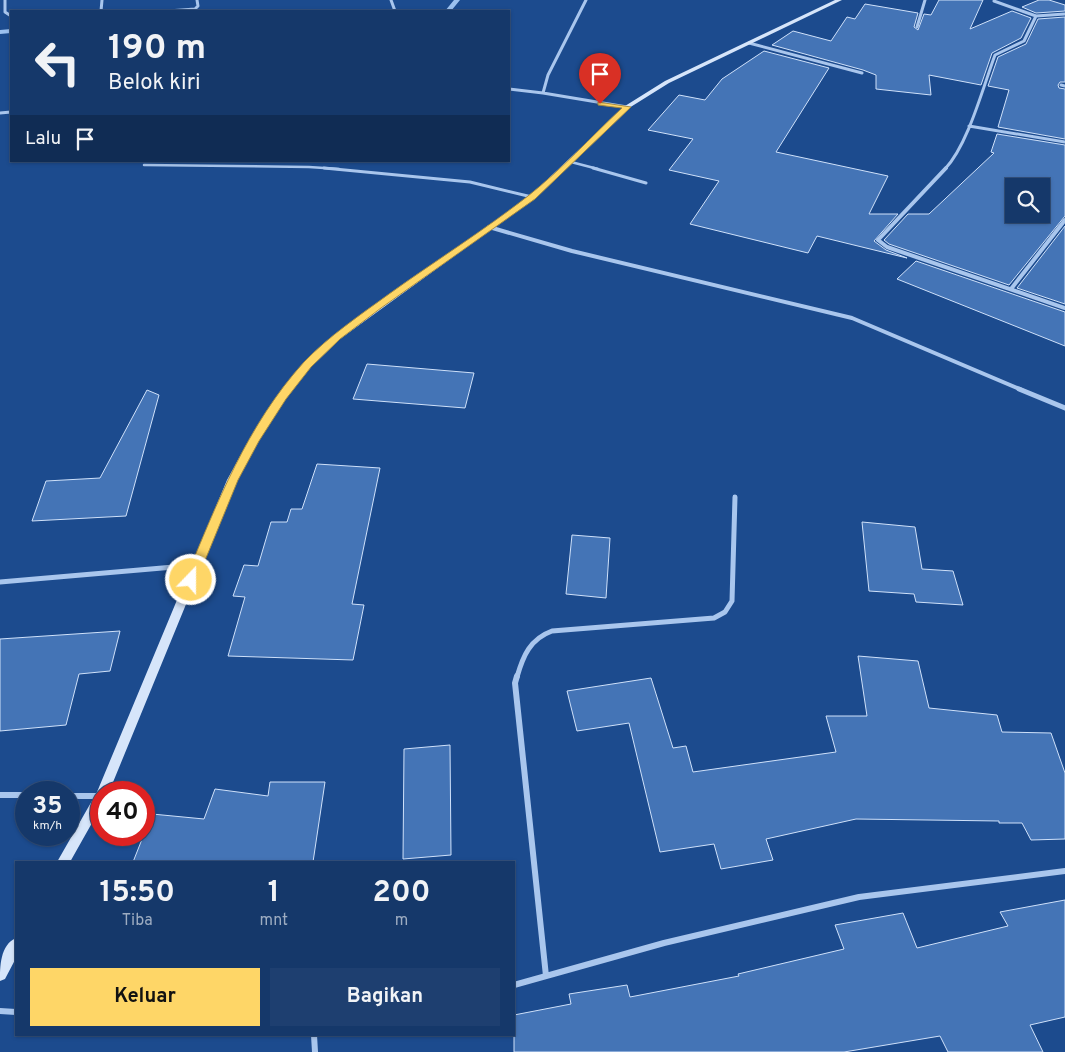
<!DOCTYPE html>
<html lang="id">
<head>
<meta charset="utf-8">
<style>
	body { margin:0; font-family:Overpass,sans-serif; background:#1e3f70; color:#f1f3f6; height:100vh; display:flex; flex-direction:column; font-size:19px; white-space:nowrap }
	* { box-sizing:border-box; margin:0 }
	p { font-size:16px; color:#9dacc1 }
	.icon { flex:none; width:28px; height:28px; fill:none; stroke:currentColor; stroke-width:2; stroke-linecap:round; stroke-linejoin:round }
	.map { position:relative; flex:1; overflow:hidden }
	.sheet { position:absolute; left:15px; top:861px; width:500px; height:175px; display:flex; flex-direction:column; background:#15386a; border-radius:0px; box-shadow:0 1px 4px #0004,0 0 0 1px #34527e }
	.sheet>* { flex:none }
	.top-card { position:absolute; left:10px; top:10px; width:500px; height:152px; border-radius:0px; box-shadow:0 1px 4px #0004,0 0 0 1px #34527e; background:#15386a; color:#f1f3f6; overflow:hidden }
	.buttons { position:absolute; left:1005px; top:178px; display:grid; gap:10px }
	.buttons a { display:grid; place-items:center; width:45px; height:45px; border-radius:0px; background:#15386a; box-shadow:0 1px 4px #0004,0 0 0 1px #34527e; font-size:25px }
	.speed { position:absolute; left:15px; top:781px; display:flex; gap:10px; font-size:25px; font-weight:700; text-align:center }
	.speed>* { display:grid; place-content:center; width:65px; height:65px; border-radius:50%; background:#15386a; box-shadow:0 1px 4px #0004,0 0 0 1px #34527e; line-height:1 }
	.speed small { font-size:12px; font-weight:400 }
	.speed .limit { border:8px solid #d22; background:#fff; color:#111 }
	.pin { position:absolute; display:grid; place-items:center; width:42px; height:42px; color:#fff; margin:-51px -21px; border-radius:50% 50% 50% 0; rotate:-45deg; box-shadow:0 0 5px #0007 }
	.pin .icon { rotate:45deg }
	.me { position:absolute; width:55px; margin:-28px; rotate:22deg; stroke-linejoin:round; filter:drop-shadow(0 0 4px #0008) }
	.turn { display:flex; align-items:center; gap:18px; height:105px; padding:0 15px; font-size:22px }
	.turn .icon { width:65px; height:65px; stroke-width:2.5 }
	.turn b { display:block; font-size:35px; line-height:42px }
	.then { display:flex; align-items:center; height:48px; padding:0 15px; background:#0003; gap:10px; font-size:19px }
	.eta { display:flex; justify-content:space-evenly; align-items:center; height:85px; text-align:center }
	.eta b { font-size:30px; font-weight:700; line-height:35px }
	.action { display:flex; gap:10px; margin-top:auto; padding:10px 15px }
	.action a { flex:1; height:58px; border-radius:0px; background:#fed667; color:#111; font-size:20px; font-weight:700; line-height:58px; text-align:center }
	.action a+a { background:#1e3f70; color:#f1f3f6 }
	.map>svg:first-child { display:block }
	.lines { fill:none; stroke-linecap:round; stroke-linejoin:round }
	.stream { fill:#9cc1ef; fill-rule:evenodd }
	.building { fill:#4474b6; stroke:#cfe1fa; fill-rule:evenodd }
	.lane-far1 { stroke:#a9c6ed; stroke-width:2.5 }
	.lane { stroke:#a9c6ed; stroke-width:3 }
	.street-far3 { stroke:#a9c6ed; stroke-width:3 }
	.street-far2 { stroke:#a9c6ed; stroke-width:4 }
	.street-far1 { stroke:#a9c6ed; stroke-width:5 }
	.street { stroke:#a9c6ed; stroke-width:6 }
	.secondary { fill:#d6e5fa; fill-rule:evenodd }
	.route { fill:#fed667; stroke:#a58b43 }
</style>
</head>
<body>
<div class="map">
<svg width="1065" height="1052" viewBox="0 0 1065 1052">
	<rect width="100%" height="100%" fill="#1c4b8e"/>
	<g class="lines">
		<path class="stream" d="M454 0H460L451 11H445Z
			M11 29V33L0 34V30Z"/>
	</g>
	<path class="building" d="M939 0H983L970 29 1012 11 1031 18 1021 38 992 53 981 85 929 75 931 95 876 89V75L863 70 772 45 793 31 831 41 847 17 855 19 865 4 918 13 914 27 918 30 924 14 931 15Z
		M1039 0H1049L1065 5V11L1036 13 1022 7Z
		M1065 17V82H1060L1058 85 1059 88 1065 89V139L998 127 1009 90 988 86 998 57 1026 44 1038 19Z
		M764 51 829 68 776 152 888 176 869 214H898L874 241 886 250 907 258 817 236 808 253 690 224 719 181 669 170 693 139 648 130 679 95 705 100 722 79Z
		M997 134 1065 145V216L1009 285 889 244 884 240 908 214H929L994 153 991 152ZM1014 186H1041V214H1014Z
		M1065 226V304L1017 288Z
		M916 261 1065 312V346L897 279Z
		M367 364 474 373 465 408 353 399Z
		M147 390 159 395 126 516 32 521 46 481 100 478Z
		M317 464 380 468 352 604 364 605 353 660 228 656 245 597 233 596 244 565 258 566 271 522H287L291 509H302Z
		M862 522 915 527 922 569 953 571 963 605 916 602 914 594 869 591Z
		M572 535 610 538 606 598 566 594Z
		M120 631 110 671 79 674 66 725 0 731V639Z
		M858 656 918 661 929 708 997 715 1002 732 1051 733 1065 773V839L1031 840 1022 823H999V821L856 819 766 839 773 860 721 869 714 844 660 852 629 723 577 731 567 691 651 678 673 748 686 746 693 772 836 752 826 716H867Z
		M450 745 451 855 403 859 404 749Z
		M270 782H325L313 862H133L152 814 204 819 215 789 268 796Z
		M1065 900V1017L1030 1025 1043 1052H948L940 1036 844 1052H514V1015L571 1004 569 994 627 985 630 997 739 976 738 974 844 949 835 925 903 913 917 948 1008 926 1000 912Z"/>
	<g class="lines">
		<path class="lane-far1" d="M571 162 598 169
			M144 165 309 167 339 169"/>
		<path class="lane" d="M324 168 470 182 532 197
			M593 168 646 183"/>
		<path class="street-far3" d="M5 0V12L11 16
			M391 0 395 11
			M586 0 548 75 543 93 627 107
			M994 1 1036 16 1065 14
			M101 11 102 0
			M168 11 195 9 198 6 197 0
			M917 27 925 0
			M749 43 862 73
			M1061 85 1065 86
			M509 89 543 93
			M0 113 11 112
			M969 126 1065 142
			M945 169C968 145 983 87 995 55L1024 41 1036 16"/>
		<path class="street-far2" d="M946 168 878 240 887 247 1065 308
			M489 227 572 251 852 318 1022 390
			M1011 289 1065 220"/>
		<path class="street-far1" d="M1019 389 1065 408
			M0 582 197 565
			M517 677C523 656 530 639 552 631L714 618 725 612 732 601 735 497"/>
		<path class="street" d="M517 676 515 683 546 976
			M0 795H26
			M69 796H100
			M514 985 664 943 859 897 1065 871
			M0 1011 16 1012
			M314 1035 315 1052"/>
		<path class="secondary" d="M835 0H842L669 83 629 108 534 198 340 339 311 367 286 398 258 441 237 480 109 792H101V807L70 862H57L97 792 227 480 249 440 280 394 305 363 334 335 530 196 625 106 665 81Z
			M16 938V958L5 979 0 981C0 967 0 945 16 938Z"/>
	</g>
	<path class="route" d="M598 102 631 107 535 199 381 308 340 339 311 367 286 399 259 441 238 480 197 580 195 583H187L185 580C217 503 247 425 304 362 329 336 360 315 389 294 435 261 483 231 528 196 561 170 591 137 622 108L598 105Z"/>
</svg>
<div class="buttons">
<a><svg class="icon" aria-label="search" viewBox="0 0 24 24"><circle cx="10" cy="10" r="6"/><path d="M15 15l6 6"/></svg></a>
</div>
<div class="speed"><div>35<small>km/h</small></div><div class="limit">40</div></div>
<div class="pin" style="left:600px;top:104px;background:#d93025"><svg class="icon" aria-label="arrive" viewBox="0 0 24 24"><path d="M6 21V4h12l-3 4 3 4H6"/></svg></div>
<svg class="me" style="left:191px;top:580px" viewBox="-20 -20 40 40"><circle r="17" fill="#fed667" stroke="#fff" stroke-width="3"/><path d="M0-11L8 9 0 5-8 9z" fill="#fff"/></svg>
<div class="top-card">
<div class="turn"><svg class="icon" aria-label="left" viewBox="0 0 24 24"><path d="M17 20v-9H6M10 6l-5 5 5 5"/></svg><div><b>190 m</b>Belok kiri</div></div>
<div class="then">Lalu<svg class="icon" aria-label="arrive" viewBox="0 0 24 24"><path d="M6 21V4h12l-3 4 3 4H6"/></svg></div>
</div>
<section class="sheet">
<div class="eta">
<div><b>15:50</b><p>Tiba</p></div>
<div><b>1</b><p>mnt</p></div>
<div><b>200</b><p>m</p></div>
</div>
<div class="action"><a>Keluar</a><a>Bagikan</a></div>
</section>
</div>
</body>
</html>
